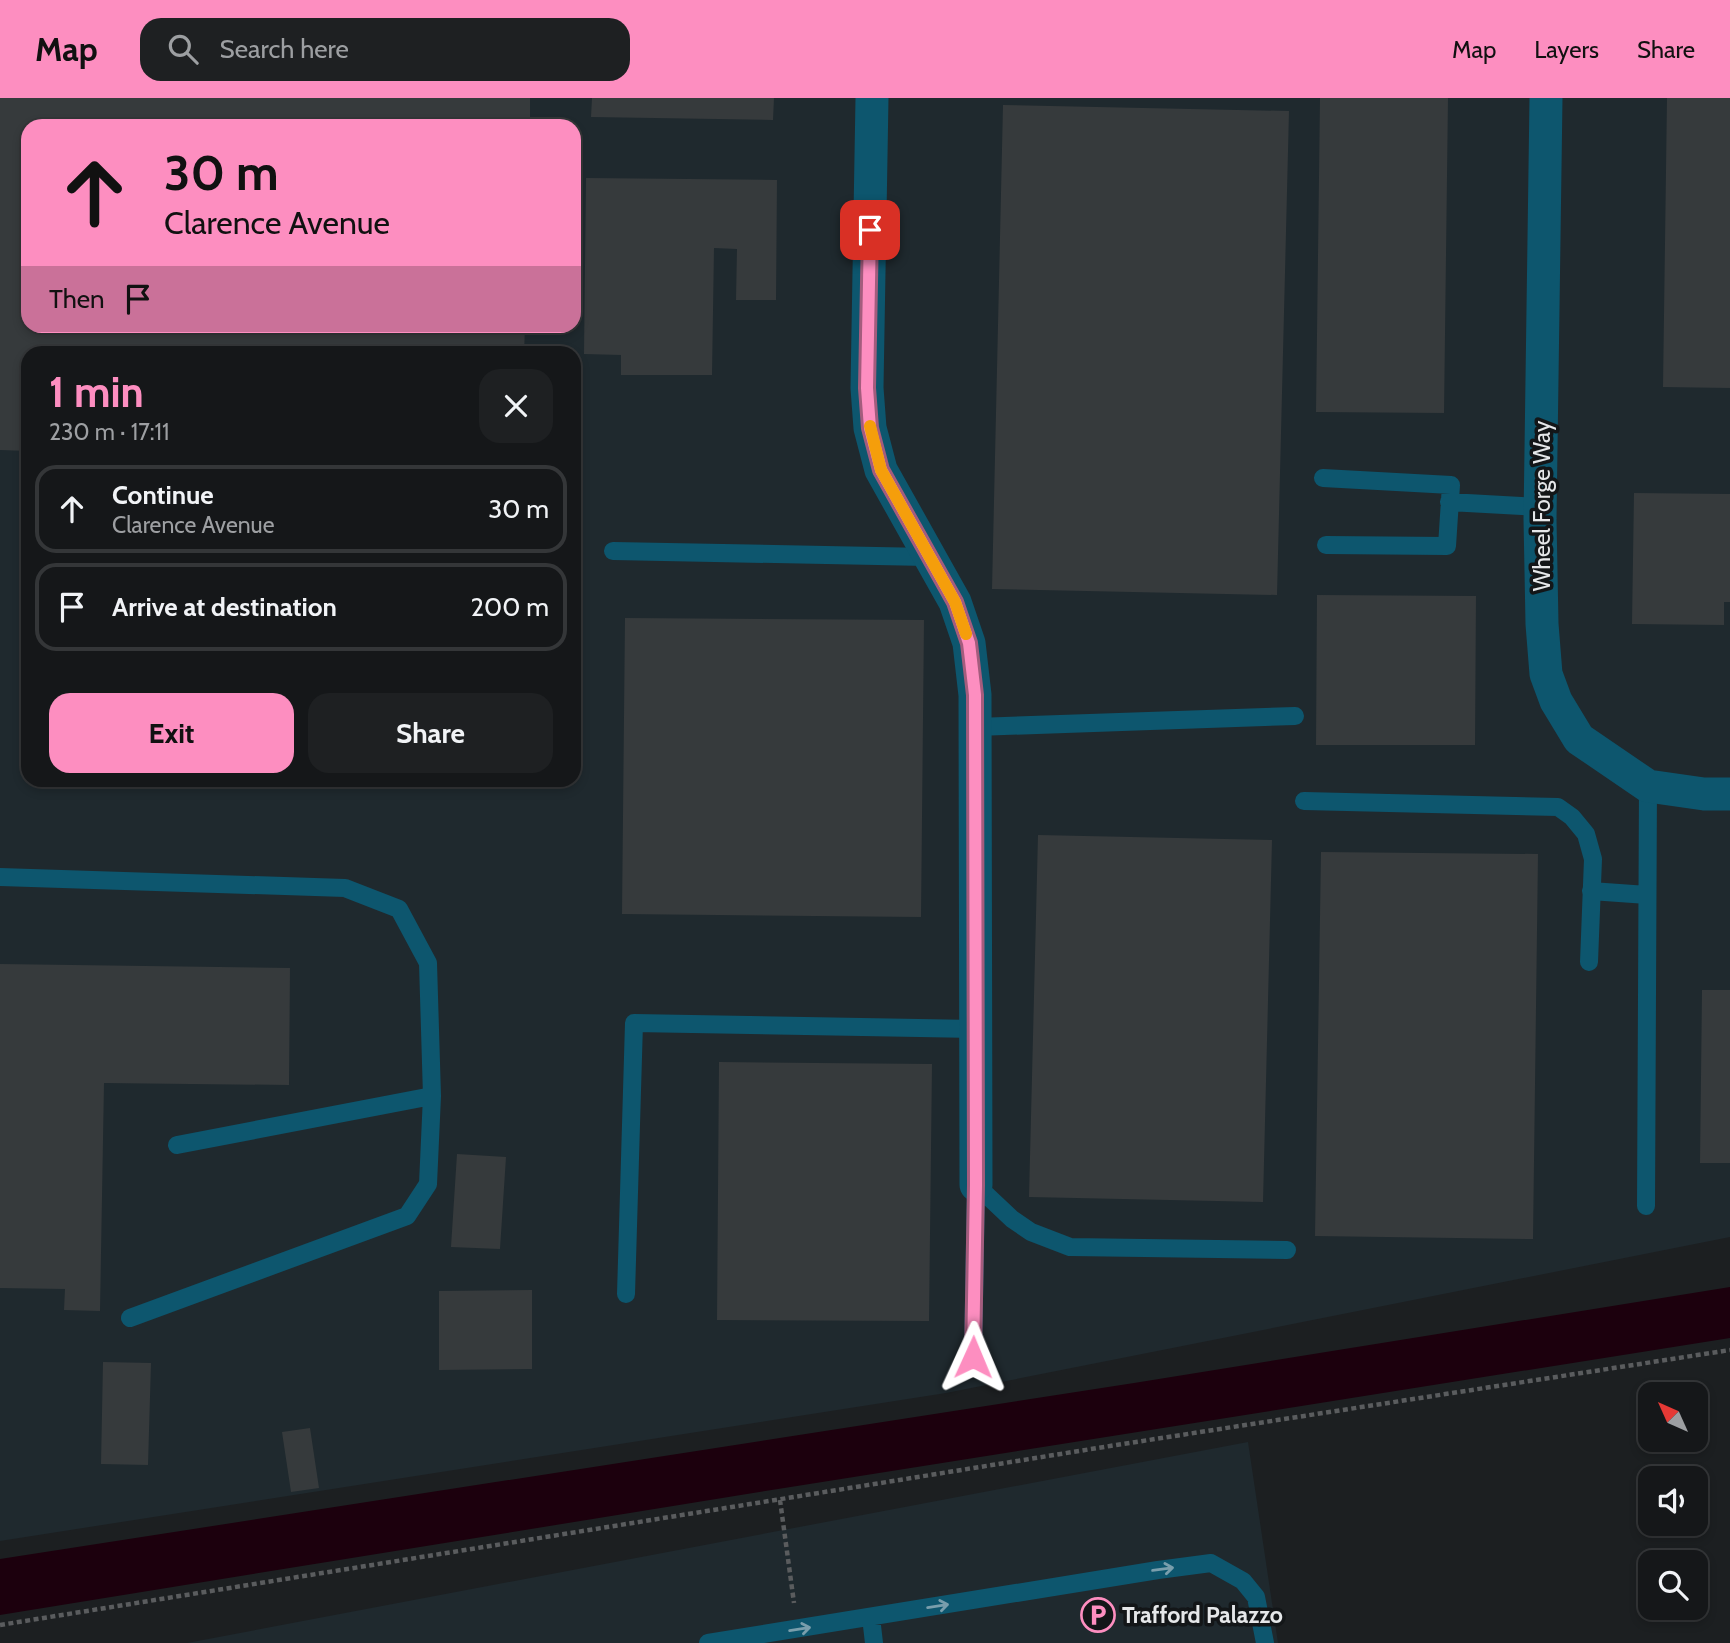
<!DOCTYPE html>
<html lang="en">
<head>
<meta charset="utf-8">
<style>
	body { margin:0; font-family:Cabin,sans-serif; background:#1e2022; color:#f1f3f6; height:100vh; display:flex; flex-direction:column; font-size:26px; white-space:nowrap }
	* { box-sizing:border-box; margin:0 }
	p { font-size:23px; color:#9d9fa2 }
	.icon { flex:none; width:38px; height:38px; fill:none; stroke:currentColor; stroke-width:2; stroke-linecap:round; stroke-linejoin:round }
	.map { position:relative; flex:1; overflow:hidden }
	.sheet { position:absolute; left:21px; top:248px; width:560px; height:441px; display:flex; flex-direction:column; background:#151719; border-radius:21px; box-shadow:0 4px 10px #0003,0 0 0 2px #343638 }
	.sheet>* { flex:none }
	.top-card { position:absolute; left:21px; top:21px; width:560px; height:214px; border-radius:21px; box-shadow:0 4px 10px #0003,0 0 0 2px #343638; background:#fd8ec0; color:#111; overflow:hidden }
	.needle { width:46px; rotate:315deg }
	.tools { position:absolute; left:1638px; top:1284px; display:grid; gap:14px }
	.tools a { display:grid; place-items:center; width:70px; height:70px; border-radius:14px; background:#151719; box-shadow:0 4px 10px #0003,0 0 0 2px #343638; font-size:35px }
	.pin { position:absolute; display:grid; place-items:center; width:60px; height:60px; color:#fff; margin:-30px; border-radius:14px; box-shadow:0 4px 10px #0006 }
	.me { position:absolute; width:77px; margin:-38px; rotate:1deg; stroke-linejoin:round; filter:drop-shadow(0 0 5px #0008) }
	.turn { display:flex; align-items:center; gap:24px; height:147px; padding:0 28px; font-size:32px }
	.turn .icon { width:91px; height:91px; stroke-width:2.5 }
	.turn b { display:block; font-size:49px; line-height:60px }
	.then { display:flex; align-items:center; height:66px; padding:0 28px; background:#0003; gap:14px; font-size:26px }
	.round { display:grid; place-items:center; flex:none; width:74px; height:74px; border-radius:21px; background:#1e2022 }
	.overview { display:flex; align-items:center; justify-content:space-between; height:119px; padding:0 28px }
	h1 { font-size:42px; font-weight:700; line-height:52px; color:#fd8ec0 }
	.primary-button { display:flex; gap:14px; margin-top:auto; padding:14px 28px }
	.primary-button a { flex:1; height:80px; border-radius:21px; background:#fd8ec0; color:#111; font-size:28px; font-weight:700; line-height:80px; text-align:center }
	.primary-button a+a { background:#1e2022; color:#f1f3f6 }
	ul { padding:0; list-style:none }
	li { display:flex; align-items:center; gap:21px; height:88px; margin:0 14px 10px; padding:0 14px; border:4px solid #343638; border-radius:21px }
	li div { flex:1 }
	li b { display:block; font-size:26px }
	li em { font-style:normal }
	header { display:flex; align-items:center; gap:42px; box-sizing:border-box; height:98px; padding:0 35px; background:#fd8ec0; color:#111 }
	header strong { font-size:33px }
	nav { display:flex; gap:38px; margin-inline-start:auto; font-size:24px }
	.search { width:490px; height:63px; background:#1e2022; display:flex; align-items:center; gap:18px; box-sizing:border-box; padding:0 24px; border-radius:21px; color:#9d9fa2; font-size:26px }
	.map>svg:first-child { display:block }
	.built { fill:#1f292e; fill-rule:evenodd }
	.water { fill:#1c000d }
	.building { fill:#363a3c }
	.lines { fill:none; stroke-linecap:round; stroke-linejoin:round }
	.path { stroke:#5a5c5e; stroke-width:4.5; stroke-dasharray:5 3.5; stroke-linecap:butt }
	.service { stroke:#0d566e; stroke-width:18 }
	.minor { stroke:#0d566e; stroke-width:33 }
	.oneway { stroke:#799eac }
	.route-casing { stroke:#a45c7d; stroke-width:18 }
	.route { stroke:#fd8ec0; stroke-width:12 }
	.slow { stroke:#f59e0b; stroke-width:12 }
	.labels { text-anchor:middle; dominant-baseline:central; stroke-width:7; stroke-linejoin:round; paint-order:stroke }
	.street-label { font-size:23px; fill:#e5e7e9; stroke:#131618 }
	.poi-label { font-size:23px; font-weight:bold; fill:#e5e7e9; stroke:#131618; text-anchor:start }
</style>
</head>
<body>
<header>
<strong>Map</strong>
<div class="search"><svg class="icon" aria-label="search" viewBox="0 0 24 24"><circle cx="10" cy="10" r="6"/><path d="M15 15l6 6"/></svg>Search here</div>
<nav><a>Map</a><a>Layers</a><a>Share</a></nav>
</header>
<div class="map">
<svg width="1730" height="1545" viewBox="0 0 1730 1545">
	<rect width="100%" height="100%" fill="#1c1f21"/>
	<path class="built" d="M0 0H1730V1139L946 1295 0 1443ZM28 28H574V228H28ZM28 256H574V682H28Z
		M1248 1344 1278 1545H187Z"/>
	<path class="water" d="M1730 1189V1240L778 1391 0 1517V1461L1134 1285Z"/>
	<path class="building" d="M0 0H530V28H28V228H525L524 256H28V353L0 352Z
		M592 0H774L773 22 591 19Z
		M1320 0H1448L1444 315 1316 314Z
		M1667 0H1730V290L1663 289Z
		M1003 7 1289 13 1277 497 992 491Z
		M586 80 777 82 776 202H736L737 151 714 150 712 277H621V257L584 256Z
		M1634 395 1730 396V504H1724V527L1632 526Z
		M1317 497 1476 498 1475 647H1316Z
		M625 520 924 522 921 819 622 816Z
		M1038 737 1272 742 1263 1104 1029 1099Z
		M1321 754 1538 756 1533 1141 1315 1138Z
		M0 866 290 870 289 987 104 985 100 1213 64 1212 65 1191 0 1190Z
		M1702 892H1730V1065H1700Z
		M719 964 932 966 929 1223 717 1222Z
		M457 1056 506 1059 500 1151 451 1149Z
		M532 1192V1271L439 1272V1193Z
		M103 1264 151 1265 148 1367 101 1366Z
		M310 1330 319 1390 291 1394 282 1334Z"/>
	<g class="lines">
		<path class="path" d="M780 1402 794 1505
			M0 1527 1110 1348 1730 1252"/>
		<path class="service" d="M1323 380 1451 387 1447 448 1326 447
			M1449 404 1540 409
			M613 453 928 459
			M976 629 1295 618
			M1304 703 1558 709 1572 719 1586 736 1593 761 1589 864
			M0 779 345 790 399 811 428 865 432 998 428 1086 407 1118 130 1220
			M1591 793 1647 797
			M177 1047 432 998
			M976 1087 1012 1121 1031 1134 1070 1149 1287 1152
			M1646 1108 1648 688
			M626 1196 634 925 976 931
			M973 1259 976 1087
			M871 1519 874 1545
			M708 1545 1158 1472 1211 1465 1243 1483 1256 1499 1265 1545"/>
		<path class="minor" d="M872 0 867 290 870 330 881 372 955 504 969 545 975 597 976 1087
			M1546 0 1540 421 1542 526 1546 576 1556 603 1579 641 1648 688 1704 696H1730"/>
	</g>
	<defs><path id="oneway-shaft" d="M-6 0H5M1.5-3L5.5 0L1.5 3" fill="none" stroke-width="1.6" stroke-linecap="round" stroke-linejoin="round" transform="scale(1.75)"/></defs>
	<g class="oneway">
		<use href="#oneway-shaft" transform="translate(1163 1471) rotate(-8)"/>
		<use href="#oneway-shaft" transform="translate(938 1508) rotate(-9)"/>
		<use href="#oneway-shaft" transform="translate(800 1531) rotate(-9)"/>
	</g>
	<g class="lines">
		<g class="route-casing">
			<path id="route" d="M870 132 867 290 870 330 881 372 955 504 969 545 975 597 976 1087 973 1259"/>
		</g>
		<use href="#route" class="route"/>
		<path class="slow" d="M870 328 881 372 955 504 966 536"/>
	</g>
	<defs>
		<g id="parking-ring" transform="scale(1.75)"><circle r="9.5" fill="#131618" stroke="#fd8ec0" stroke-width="1.5"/><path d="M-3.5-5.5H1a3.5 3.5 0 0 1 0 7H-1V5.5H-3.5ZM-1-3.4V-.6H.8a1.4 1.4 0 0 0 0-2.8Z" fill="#fd8ec0"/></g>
	</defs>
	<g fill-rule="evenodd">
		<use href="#parking-ring" x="1098" y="1517"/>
	</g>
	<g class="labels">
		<g class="street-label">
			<text transform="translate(1542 408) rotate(-90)">Wheel Forge Way</text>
		</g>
		<g class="poi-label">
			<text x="1122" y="1517">Trafford Palazzo</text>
		</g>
	</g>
</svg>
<div class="tools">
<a><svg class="needle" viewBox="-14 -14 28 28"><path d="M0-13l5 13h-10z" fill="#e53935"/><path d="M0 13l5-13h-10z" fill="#9d9fa2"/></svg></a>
<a><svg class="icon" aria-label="sound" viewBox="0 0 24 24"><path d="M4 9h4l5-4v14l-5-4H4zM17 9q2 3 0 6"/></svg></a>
<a><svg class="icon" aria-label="search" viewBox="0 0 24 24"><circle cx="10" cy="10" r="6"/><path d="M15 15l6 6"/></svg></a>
</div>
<div class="pin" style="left:870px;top:132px;background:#d93025"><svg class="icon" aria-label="arrive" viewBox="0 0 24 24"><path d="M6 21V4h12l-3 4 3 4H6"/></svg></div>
<svg class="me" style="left:973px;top:1259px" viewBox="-20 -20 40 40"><path d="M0-17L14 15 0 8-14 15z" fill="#fd8ec0" stroke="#fff" stroke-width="4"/></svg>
<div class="top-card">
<div class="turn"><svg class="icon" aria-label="ahead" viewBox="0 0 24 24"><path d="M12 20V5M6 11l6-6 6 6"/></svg><div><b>30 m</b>Clarence Avenue</div></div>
<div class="then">Then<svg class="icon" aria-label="arrive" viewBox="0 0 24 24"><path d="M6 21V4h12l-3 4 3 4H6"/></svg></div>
</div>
<section class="sheet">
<div class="overview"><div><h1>1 min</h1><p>230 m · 17:11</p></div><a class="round"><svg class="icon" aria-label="close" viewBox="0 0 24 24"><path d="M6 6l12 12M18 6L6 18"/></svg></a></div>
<ul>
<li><svg class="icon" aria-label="ahead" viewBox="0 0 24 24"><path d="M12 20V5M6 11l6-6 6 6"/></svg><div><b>Continue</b><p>Clarence Avenue</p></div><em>30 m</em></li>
<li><svg class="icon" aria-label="arrive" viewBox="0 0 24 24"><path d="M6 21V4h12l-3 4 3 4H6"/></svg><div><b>Arrive at destination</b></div><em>200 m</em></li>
</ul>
<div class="primary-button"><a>Exit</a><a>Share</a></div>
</section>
</div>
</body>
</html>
